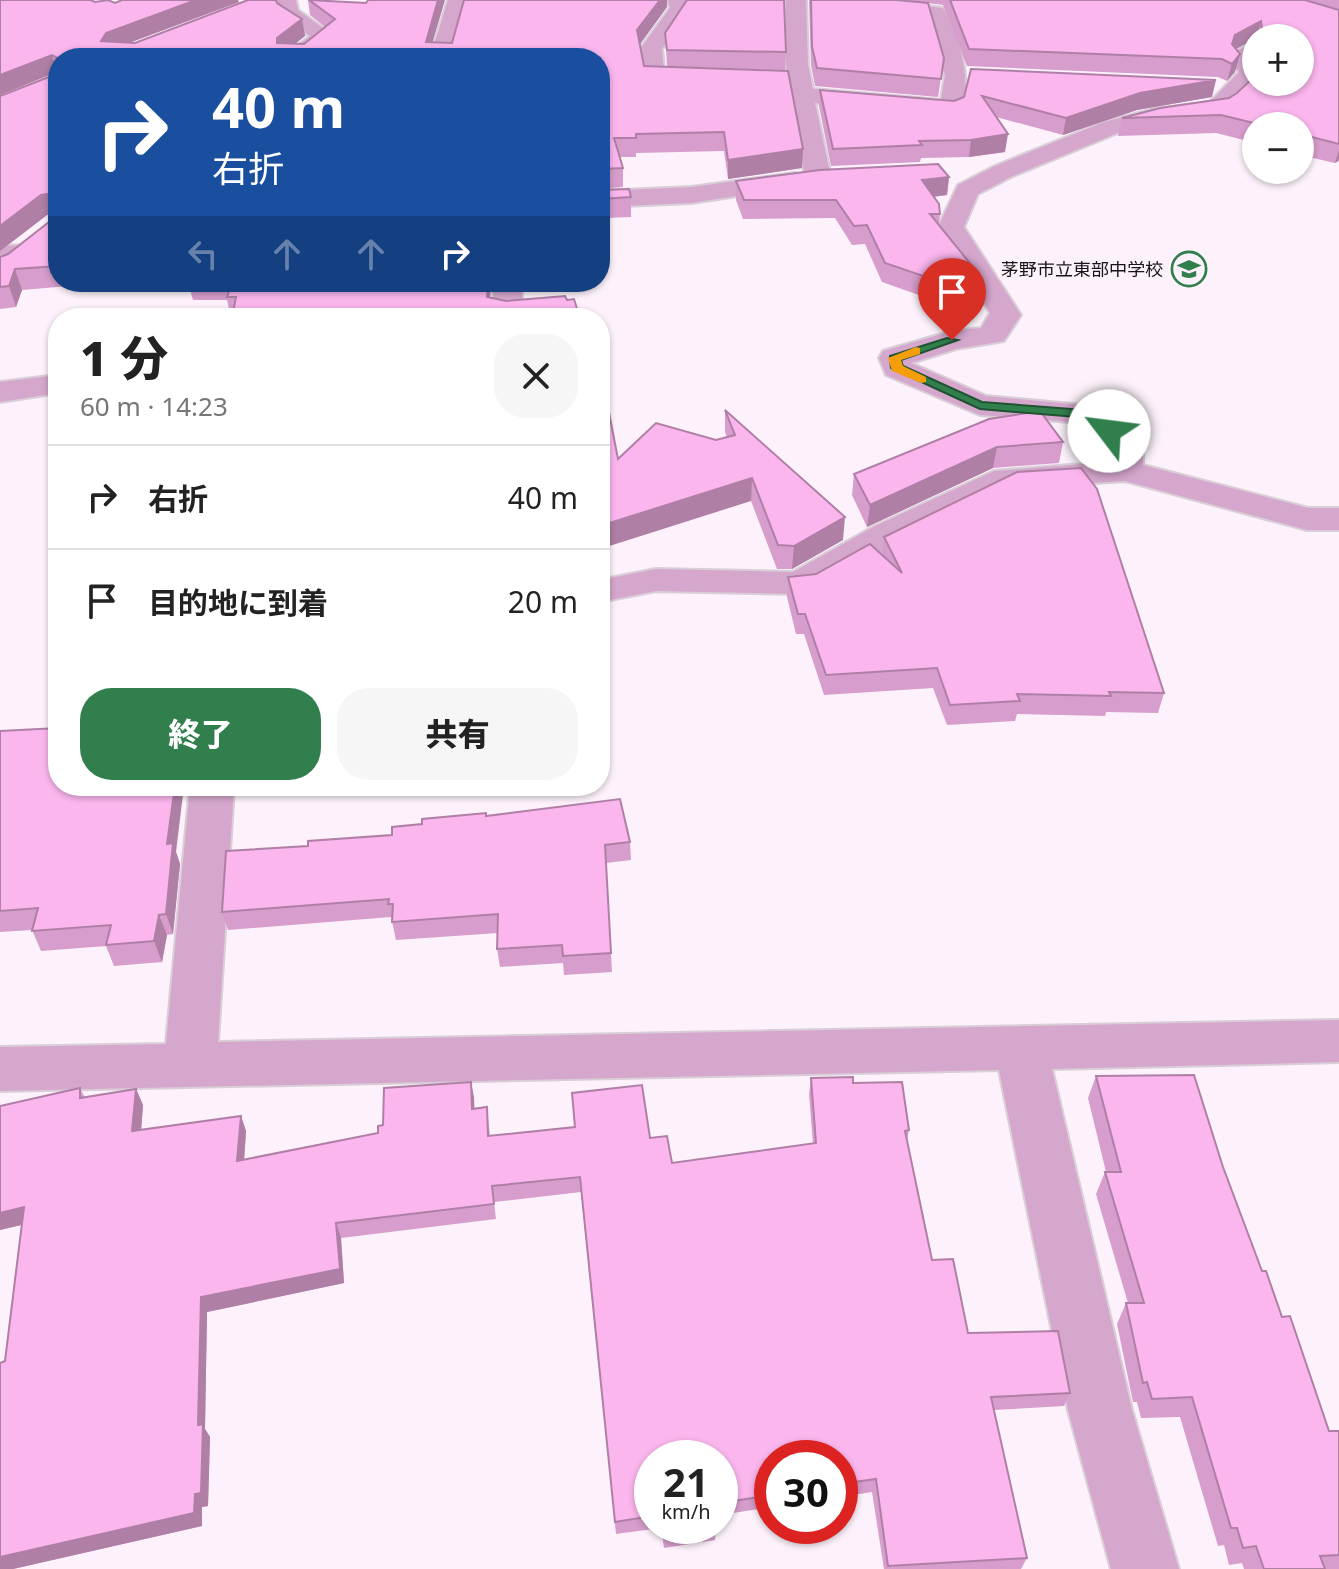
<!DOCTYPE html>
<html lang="ja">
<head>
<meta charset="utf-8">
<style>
	body { margin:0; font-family:"Noto Sans","Noto Sans JP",sans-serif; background:#f6f6f6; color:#222; height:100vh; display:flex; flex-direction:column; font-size:30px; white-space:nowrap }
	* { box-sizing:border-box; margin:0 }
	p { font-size:26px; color:#767676 }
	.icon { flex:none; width:44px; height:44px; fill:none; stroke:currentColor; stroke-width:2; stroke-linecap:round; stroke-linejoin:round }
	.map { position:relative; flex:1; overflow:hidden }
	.panel { position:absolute; left:48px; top:308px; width:562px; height:488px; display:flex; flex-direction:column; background:#fff; border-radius:32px; box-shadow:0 2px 6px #0004 }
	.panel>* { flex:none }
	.guide { position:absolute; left:48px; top:48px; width:562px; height:244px; border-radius:32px; box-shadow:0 2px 6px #0004; background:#1a4fa0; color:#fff; overflow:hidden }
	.tools { position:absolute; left:1242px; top:24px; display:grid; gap:16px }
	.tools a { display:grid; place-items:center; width:72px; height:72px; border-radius:50%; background:#fff; box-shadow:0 2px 6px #0004; font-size:40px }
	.speed { position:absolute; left:634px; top:1440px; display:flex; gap:16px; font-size:40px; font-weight:700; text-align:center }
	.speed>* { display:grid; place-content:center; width:104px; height:104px; border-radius:50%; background:#fff; box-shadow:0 2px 6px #0004; line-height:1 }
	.speed small { font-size:20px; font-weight:400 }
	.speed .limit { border:12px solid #d22; background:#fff; color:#111 }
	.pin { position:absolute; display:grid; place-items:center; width:68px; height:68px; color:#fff; margin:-82px -34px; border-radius:50% 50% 50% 0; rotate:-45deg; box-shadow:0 0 8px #0007 }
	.pin .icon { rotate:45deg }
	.me { position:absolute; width:88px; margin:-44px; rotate:300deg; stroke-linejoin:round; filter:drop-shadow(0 0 6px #0008) }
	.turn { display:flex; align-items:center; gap:28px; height:168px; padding:0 32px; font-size:36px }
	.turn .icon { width:104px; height:104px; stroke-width:2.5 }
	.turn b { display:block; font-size:56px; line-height:68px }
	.lanes { display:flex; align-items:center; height:76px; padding:0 32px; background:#0003; justify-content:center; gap:40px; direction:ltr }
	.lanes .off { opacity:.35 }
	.round { display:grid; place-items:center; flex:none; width:84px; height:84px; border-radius:32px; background:#f6f6f6 }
	.head { display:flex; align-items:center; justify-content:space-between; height:136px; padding:0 32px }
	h1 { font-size:48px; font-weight:800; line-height:60px }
	.primary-button { display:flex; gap:16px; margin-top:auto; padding:16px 32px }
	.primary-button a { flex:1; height:92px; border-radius:32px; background:#327f4e; color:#fff; font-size:32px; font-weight:800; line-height:92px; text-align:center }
	.primary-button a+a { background:#f6f6f6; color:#222 }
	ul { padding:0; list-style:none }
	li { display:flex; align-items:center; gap:24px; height:104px; padding:0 32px; border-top:2px solid #e0e0e0 }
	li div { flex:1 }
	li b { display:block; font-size:30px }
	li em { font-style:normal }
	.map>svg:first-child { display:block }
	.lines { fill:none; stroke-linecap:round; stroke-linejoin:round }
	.minor-casing { stroke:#d9ced7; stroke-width:4 }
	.minor { fill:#d5a7cd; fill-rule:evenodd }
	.wall { fill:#d79dcc }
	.shaded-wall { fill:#af7fa6 }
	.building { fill:#fab6ed; stroke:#af7fa6; stroke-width:2 }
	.route { fill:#327f4e; stroke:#205333; stroke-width:2 }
	.slow { fill:#f59e0b }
	.labels { text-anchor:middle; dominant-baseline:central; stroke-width:8; stroke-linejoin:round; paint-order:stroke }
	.far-poi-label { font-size:18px; fill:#191418; stroke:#fdf2fb; text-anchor:end }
</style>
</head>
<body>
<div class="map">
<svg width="1339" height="1569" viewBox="0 0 1339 1569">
	<rect width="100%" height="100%" fill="#fdf2fb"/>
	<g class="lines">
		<g class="minor-casing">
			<path id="minor" d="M276 0H296L298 10 334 36 307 58H282L310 36 282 17Z
				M448 0H468L452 58H430Z
				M668 0H688L690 8 662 49 664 70H706L717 77 714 82 654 83 643 76 640 49 670 8Z
				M786 0H806L808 65 813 89 941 100 945 75 928 17 826 6 816 0H880L943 8C958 32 975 87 959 113L951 115 815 103 831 177 827 182H809L805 177 786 65Z
				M1256 41 1253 61 1256 64C1256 85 1242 103 1224 113L1155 123 1120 132 1013 176 978 194 964 227 1021 315 1004 341 956 349 911 363 986 396 1104 407 1143 449V465L1308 508H1339V530H1307L1125 481 1013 488 899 543 813 591 800 594 656 591 600 602V580L656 569 793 572 873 527 994 471 1109 462V451L1083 423 980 415 886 375 879 358 883 351 952 331 981 328 990 313 938 227 958 185 995 166 1104 122 1154 109 1210 102 1239 72 1231 62 1236 51Z
				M795 173 804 176 808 181 804 186 691 203 600 207V191L691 187Z
				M58 244V260L0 262V246Z
				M494 282H522V318H492Z
				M58 375V393L0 402V382Z
				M190 786H234L218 1042 1339 1020V1062L1052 1069 1132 1410 1179 1569H1111L1068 1410 999 1070 0 1091V1047L166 1044Z"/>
		</g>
		<use href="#minor" class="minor"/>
	</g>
	<path class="wall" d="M122 0H238L239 2 129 43H135L277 3 302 19 305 36 296 43 304 44 325 27 310 15 308 0H325L433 43H452L667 7 640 44 644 66H667L665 33 786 52 785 70 709 68 803 149 802 168 728 179 724 151 636 153V157H620L623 168V187L600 189V58H58V282H116L22 290 16 307 0 309V257L8 254 54 218V214L47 215 0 251V96L54 75V73L0 95 95 2 115 3Z
		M809 0H897L944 58 938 97 815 86 811 65Z
		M904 0H1305L1339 10V161L1335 163 1300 155V126H1256V143L1216 133 1118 136 1122 118 1229 98 1237 93 1300 38H1256L1236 49 1235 72 1227 81 1218 77 967 66 943 5Z
		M1308 0H1339V10Z
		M820 90 954 101 964 97H1212L1137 110 1063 135 996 117 1005 152 969 157 921 158 920 162 831 166 819 106Z
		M949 177 947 195 934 197 940 214 939 225 977 272 974 292H970L967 312 882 282 865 244 852 245 835 218 743 219 736 200V181Z
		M600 190 631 197V217L605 218V231L600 232Z
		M145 282H491L490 297 506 301 567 300 580 318H231L227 300H193L190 290H147Z
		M725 410 843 540 792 569H777L751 501 618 459 727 437 725 432Z
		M989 419 1063 442 1059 463 993 468 867 527 852 495 854 474Z
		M884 537 1164 693 1158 713 1106 712 1105 716 1017 714 1015 721 947 725 933 688 824 695 804 634H796L787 597 788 577 816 574 882 554Z
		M0 731 176 852 180 864 173 934 167 935 162 962 114 966 106 946 41 951 32 930 0 932Z
		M486 816 630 842 631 860 606 863 612 972 564 975 563 963 500 967 497 949 498 933 396 940 391 917 228 930 222 912 308 846 392 835Z
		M1096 1076 1223 1167 1262 1271 1329 1431H1339V1569H1244L1242 1563 1229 1565 1224 1545 1218 1546 1180 1417 1141 1418 1137 1402H1133L1117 1324 1126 1303H1128L1096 1194 1105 1172H1106L1088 1098Z
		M811 1078 853 1083 909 1130 907 1141 932 1260 968 1333 1070 1393 1064 1406 994 1410 1027 1558 1021 1569H884L872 1492 840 1497V1458H772V1507L720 1515V1458H652V1526H716L715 1540 664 1548 661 1528 616 1534 581 1192 494 1202 496 1219 341 1238 344 1283 207 1312 205 1429 210 1437 208 1506 202 1507V1526L13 1569H0L5 1361 22 1225 0 1230V1106L80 1088 85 1098 136 1089 143 1105 141 1130 241 1116 246 1131 244 1160 378 1133 383 1125 471 1082 474 1109 487 1107 490 1136 650 1138 672 1163 813 1144 809 1094Z"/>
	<path class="shaded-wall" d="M196 0H238L239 2 110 50 101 41 106 33Z
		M438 0H445L428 58 426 42Z
		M660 0H667V7L638 47 637 30Z
		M302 19 305 36 280 56 277 43V38Z
		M1261 21 1257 38 1230 52 1235 35Z
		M1240 54 1235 72 1227 81 1232 64Z
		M52 55 57 72 0 95V75Z
		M1216 80 1212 97 1137 110 1063 135 1066 118 1140 93Z
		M1008 134 1005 152 969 157 971 140Z
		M803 149 802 168 728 179V160Z
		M1339 150V158L1338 161 1335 163Z
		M949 177 947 195 919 198 922 180Z
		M54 193 58 213 47 215 0 251V226L41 195Z
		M15 269 22 290 16 307 9 286Z
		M488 282H491L489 318 487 297Z
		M997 447 993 468 867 527 870 505Z
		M752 478 751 501 600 549V526Z
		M845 517 843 540 792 569 794 546Z
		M175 786H184L176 852 180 864 173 934 166 914 167 844Z
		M159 915 167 935 162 962 154 941Z
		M471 1082 474 1097 475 1125 472 1109Z
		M136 1089 143 1105 140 1147 132 1131Z
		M241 1116 246 1131 243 1176 237 1161Z
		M24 1207 33 1222 0 1230V1213Z
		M336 1223 341 1238 344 1283 207 1312 205 1429 210 1437 208 1506 202 1507V1526L13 1569H0V1557L198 1425 201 1297Z"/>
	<path class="building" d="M0 0H91L95 2 108 0 115 3 122 0H196L106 33 101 41 135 43 248 0H276L277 3 302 19 277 38V43L304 44 335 19 309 0 366 3 368 0H438L426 42 452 43 464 0H660L637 30 644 66 788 71 803 149 728 160 724 132 636 134V138H614L623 168 600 169V58H58V266L15 269 9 286 0 287V257L8 254 54 218V193L41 195 0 226V96L54 75 56 57 52 55 0 75Z
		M687 0H784L786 52 667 50 665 33Z
		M811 0H897L928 3 944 58 941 79 817 68 812 47Z
		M950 0H1305L1339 10V144L1300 134V126H1266L1221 115 1122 118 1160 108 1229 98 1237 93 1254 77 1256 72V82H1300V38H1263L1261 21 1235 35 1232 44 1240 54 1232 64 1222 59 969 49Z
		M971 69 1216 80 1140 93 1066 118 982 96 1008 134 971 140 919 141 922 145 833 149 820 90 954 101 964 97Z
		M938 164 949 177 922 180 939 204 940 214H930L977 272 959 273 970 292 885 263 867 225 854 226 836 200H744L736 181 820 170Z
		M629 189 631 197 600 199V190Z
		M600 199 605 211 600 212Z
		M228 282H488L487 297 506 301 565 296 567 300 574 299 580 318H232L236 297H227L232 284H227Z
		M600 366 618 459 656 423 716 440 735 435 725 410 845 517 794 546 778 545 752 478 600 526Z
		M1040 411 1063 442 997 447 870 505 854 474 989 419Z
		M1081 468 1097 489 1164 693 1109 692 1111 696 1017 694 1020 701 950 705 937 668 826 675 805 614H798L788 577 816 574 870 544 902 573 884 537 1017 472Z
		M58 728V786H175L167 844 173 843 166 914 159 915 154 941 106 945 111 925 32 931 38 908 0 911V731Z
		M620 799 630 842 605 845 611 953 563 956 562 945 497 949 498 914 392 922 393 904H388L389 899 222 912 226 851 308 846V841L392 835V827L422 824V819L486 813V816Z
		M1194 1075 1223 1167 1262 1271H1266L1282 1317 1290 1316 1329 1431H1339V1555L1320 1556 1325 1569H1264L1256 1546 1243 1548 1237 1528H1231L1192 1397 1152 1399 1147 1382 1143 1383 1126 1303H1144L1105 1172H1121L1096 1076Z
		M853 1077V1083L902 1082 909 1130 905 1131 932 1260 953 1259 968 1333 1058 1331 1070 1393 991 1397 1027 1558 888 1566 876 1479 840 1484V1458H772V1495L720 1503V1458H652V1516L615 1522 580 1177 492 1186 494 1204 336 1223 340 1269 201 1297 198 1425 203 1424 201 1493 195 1494 194 1513 0 1557V1363L5 1361 24 1207 0 1213V1106L80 1088V1098L136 1089 132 1131 241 1116 237 1161 378 1133V1126L383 1125 384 1088 471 1082 472 1109 487 1107 488 1136 575 1127 572 1093 642 1085 650 1138 667 1136 672 1163 816 1143 811 1078Z
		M663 1526H716V1528L664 1536Z"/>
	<path class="route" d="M947 338 958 340 901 360 903 366 982 402 1097 411 1116 431 1105 434 1089 418 980 409 891 368 890 356Z"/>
	<path class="slow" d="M916 347 920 348V354L901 360 903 366 926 377V382L921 383 892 371 888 358Z"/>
	<defs>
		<g id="school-ring" transform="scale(1.8)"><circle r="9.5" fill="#fdf2fb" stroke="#327f4e" stroke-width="1.5"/><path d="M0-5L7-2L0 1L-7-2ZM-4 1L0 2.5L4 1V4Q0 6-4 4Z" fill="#327f4e"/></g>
	</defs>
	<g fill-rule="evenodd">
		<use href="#school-ring" x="1189" y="269"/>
	</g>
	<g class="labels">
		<g class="far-poi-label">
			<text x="1163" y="269">茅野市立東部中学校</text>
		</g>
	</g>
</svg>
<div class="tools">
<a>+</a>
<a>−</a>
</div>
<div class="speed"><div>21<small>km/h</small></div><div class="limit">30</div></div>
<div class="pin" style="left:952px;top:340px;background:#d93025"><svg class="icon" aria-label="arrive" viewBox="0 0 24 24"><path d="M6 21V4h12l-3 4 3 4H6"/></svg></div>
<svg class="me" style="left:1109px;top:431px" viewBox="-20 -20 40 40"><circle r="19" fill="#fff"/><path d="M0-13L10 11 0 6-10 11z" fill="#327f4e"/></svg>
<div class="guide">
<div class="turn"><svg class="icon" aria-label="right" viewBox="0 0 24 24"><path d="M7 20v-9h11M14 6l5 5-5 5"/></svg><div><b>40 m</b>右折</div></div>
<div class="lanes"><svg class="icon off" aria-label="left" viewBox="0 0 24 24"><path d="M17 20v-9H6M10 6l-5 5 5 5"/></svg><svg class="icon off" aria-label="ahead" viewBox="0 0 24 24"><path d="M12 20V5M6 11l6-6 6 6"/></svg><svg class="icon off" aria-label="ahead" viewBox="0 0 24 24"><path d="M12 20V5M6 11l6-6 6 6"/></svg><svg class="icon" aria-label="right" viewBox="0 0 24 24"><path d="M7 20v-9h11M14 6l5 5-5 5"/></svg></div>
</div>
<section class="panel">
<div class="head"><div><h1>1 分</h1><p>60 m · 14:23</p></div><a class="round"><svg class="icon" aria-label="close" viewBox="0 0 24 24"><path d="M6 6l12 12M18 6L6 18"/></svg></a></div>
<ul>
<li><svg class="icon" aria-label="right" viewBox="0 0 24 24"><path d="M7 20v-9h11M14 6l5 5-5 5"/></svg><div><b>右折</b></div><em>40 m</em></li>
<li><svg class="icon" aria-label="arrive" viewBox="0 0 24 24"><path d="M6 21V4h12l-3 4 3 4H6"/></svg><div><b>目的地に到着</b></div><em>20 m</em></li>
</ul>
<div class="primary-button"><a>終了</a><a>共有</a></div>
</section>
</div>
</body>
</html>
